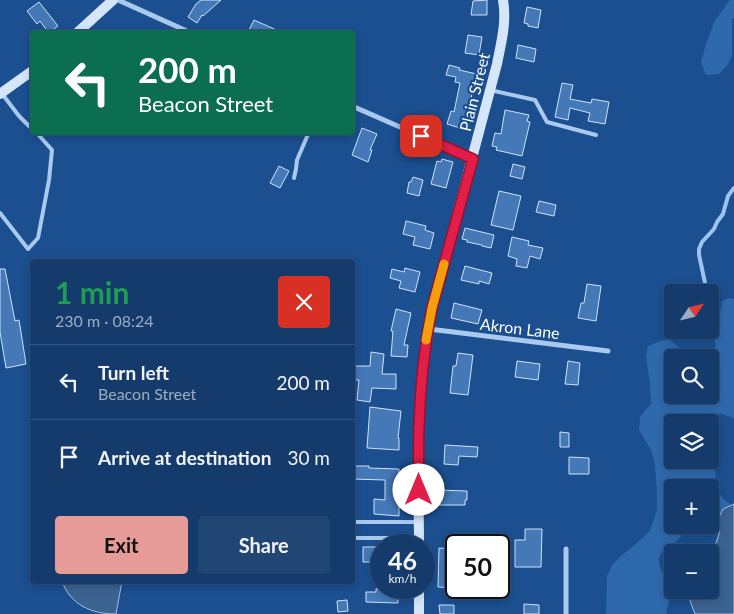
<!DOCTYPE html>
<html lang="en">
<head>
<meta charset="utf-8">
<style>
	body { margin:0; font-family:Lato,sans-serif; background:#214673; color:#f1f3f6; height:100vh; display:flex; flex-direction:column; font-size:19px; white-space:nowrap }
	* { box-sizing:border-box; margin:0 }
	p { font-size:16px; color:#9dadc1 }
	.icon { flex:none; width:28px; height:28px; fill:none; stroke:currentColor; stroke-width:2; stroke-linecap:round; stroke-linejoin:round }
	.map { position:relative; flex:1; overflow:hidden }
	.sheet { position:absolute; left:30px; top:259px; width:325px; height:325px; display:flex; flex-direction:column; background:#143b6b; border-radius:5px; box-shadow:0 2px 8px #0003,0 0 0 1px #33557e }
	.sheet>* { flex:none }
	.top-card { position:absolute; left:30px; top:30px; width:325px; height:105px; border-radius:5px; box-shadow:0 2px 8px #0003,0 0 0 1px #33557e; background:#0b6e4f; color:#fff; overflow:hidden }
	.needle { width:32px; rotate:55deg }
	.buttons { position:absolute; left:664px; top:284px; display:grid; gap:10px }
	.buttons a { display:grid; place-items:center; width:55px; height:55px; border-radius:5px; background:#143b6b; box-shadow:0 2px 8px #0003,0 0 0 1px #33557e; font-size:25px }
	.speed { position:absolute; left:370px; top:534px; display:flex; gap:10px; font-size:25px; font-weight:700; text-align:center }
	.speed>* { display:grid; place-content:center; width:65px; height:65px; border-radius:50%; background:#143b6b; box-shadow:0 2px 8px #0003,0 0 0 1px #33557e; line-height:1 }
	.speed small { font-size:12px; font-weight:400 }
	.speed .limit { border:2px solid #111; border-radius:8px; background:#fff; color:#111 }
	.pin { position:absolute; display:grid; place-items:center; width:42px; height:42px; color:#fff; margin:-21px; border-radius:10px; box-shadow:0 2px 8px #0006 }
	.me { position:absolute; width:55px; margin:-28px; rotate:0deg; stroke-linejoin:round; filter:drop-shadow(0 0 4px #0008) }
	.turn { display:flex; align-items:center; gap:18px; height:105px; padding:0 25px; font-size:22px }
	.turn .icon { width:65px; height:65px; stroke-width:2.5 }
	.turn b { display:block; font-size:35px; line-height:42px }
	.round { display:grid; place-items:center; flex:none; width:52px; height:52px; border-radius:5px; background:#214673 }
	.overview { display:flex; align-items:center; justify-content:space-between; height:85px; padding:0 25px }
	h1 { font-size:30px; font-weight:700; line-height:38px; color:#1e9e55 }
	.primary-button { display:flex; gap:10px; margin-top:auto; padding:10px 25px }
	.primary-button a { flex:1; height:58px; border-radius:5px; background:#e69b98; color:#111; font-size:20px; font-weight:700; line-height:58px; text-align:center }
	.primary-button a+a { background:#214673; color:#f1f3f6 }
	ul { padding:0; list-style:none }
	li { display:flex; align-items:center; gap:15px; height:75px; padding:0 25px; border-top:1px solid #33557e }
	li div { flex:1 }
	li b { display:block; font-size:19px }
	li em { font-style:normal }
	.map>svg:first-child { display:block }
	.green { fill:#2e69ad; fill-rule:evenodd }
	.water { fill:#3c6290; stroke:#9cc4f0 }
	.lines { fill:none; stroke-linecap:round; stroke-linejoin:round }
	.stream { stroke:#9cc4f0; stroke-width:4 }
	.building { fill:#4478b7; stroke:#cfe3fa }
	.lane { stroke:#a9c9ee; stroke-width:4 }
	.street { stroke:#a9c9ee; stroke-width:5 }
	.secondary { stroke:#d6e6fa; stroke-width:10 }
	.route-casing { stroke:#92132f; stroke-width:12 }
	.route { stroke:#e11d48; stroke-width:9 }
	.slow { stroke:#f59e0b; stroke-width:9 }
	.labels { text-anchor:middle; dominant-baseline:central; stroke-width:4.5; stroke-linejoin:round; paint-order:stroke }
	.street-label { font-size:16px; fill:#fff; stroke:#1b4f8f }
</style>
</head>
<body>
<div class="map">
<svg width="734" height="614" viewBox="0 0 734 614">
	<rect width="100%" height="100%" fill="#1b4f8f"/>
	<path class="green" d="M730 0H734V18L732 19V55L727 66 719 74 706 75 701 62 706 44 714 22Z
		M729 298 734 299V419C723 412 707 411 699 422H672V460H710V449C721 470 708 490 731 505L723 509 719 517 710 502V488H672V525H687C684 529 682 535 679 539 673 545 665 547 661 554 654 568 669 578 670 591 671 599 667 606 666 614H606L607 576 613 564 621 556 637 543 649 532 653 523 657 509V495L655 464 651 450 639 430 640 417 651 404 650 385 646 356 648 346 663 340H670C686 353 691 360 712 354L716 346 713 336V325L720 313 722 301ZM672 358H710V395H672Z"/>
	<path class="water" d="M734 504V614H695L686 590H710V552H707L716 543 719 534V517L723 509Z
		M62 581H122L116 614C92 614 70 605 62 581Z"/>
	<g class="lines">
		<path class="stream" d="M707 292 699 255V249L702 242 714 229 717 222 723 214 728 196 734 188
			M710 318 713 325"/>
	</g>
	<path class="building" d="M201 0H221L203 16 202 15 197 23 188 17 196 4Z
		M487 0V15H471L473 1Z
		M39 2 58 26 50 32H48L40 21 37 24 27 11Z
		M527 7 541 10 538 28 528 26V24L524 23Z
		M254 20 281 32H256L249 30Z
		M468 35 482 37 479 55 465 53Z
		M518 45 536 49 534 62 516 58Z
		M449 65 460 68 459 70 477 74 474 87H473L469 111 463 129 447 124 451 111 454 112 460 83 455 82 456 77 446 75Z
		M562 83 573 85 570 99 591 103 592 99 609 102 605 124 588 121 590 113 570 108 568 120 555 117Z
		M505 110 529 115 527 121 530 122 522 156 496 150 497 147 492 146 495 133 501 134Z
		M362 128 377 134 370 150H372L368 162 352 155Z
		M442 159 453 162 446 188 431 184 437 161 441 162Z
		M513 164 525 167 522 179 510 176Z
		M279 166 289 171 280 188 270 183Z
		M413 177 423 180 419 196 407 193 409 182H411Z
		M499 191 521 196 513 230 491 225Z
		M539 201 556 205 554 216 536 212Z
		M406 221 426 226 425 230 434 233 430 249 413 245 415 237 403 234Z
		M465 228 494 235 491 248 482 246V245L467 242V240L462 239Z
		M512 237 529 241 528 245 543 248 540 259 530 256 527 268 516 266 517 259 508 256Z
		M465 266 492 273 489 284 479 281V284L461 280Z
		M405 268 420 272 415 292 399 288 401 281 390 278 392 269 404 272Z
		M0 269H5L15 321 19 320 26 364 6 368 0 332Z
		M587 284 601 286 596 321 578 318 581 303H584Z
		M454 303 482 310 478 324 451 318Z
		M396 309 411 313 404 345H408L407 357 391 356 393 331H391Z
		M371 352 384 354 382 374H396V389L372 388 370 402 357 400 359 380H352V366H370Z
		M458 353 473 355 468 395 450 393 453 366H456Z
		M517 361 540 364 538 380 515 377Z
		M568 361 580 363 578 385 565 384Z
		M370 407 401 411 398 438H399V450L367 448Z
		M560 432 569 433V447H560Z
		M445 445 478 447 477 457 459 456 458 465 444 464Z
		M569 457 589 458V474H569Z
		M352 466H369V468L399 469V516L374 514V499L385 500V480L352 479Z
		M439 490 467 491V500H465V505H439Z
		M525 529H542L541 567H515V540H525Z
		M363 547H379V549H381V562H363Z
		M439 548 456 549V588L438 587Z
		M376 589H398V603L366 602V592H376Z
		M347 600 348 611 338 612 337 601Z
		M524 604 539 605V614H524Z
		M439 605H454V614H440Z"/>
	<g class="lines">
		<path class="lane" d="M490 90 535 100 547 122 596 135
			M3 95 19 116 32 129
			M294 178 296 169 297 160 309 132
			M0 213 28 249 38 238 49 180 52 150 36 132
			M352 522H419
			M352 538H419"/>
		<path class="street" d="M118 0 189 32
			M352 106 473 159
			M429 329 608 351
			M566 549V614"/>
		<path class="secondary" d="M78 32 113 0
			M0 94 32 71
			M419 545C419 506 417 466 419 426 420 387 425 348 432 309L497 64C501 43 507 22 503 0
			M419 588V614"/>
	</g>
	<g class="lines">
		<g class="route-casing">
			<path id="route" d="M419 490C419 470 418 449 419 428 420 388 424 348 432 308L473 159 421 136"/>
		</g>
		<use href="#route" class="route"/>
		<path class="slow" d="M426 340 432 308 444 264"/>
	</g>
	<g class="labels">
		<g class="street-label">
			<text transform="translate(474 92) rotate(-76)">Plain Street</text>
			<text transform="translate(520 328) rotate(7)">Akron Lane</text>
		</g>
	</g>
</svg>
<div class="buttons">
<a><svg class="needle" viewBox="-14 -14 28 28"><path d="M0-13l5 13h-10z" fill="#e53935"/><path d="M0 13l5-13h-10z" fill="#9dadc1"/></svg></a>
<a><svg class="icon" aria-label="search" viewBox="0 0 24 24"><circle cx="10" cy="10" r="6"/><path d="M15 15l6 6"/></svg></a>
<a><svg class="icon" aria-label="layers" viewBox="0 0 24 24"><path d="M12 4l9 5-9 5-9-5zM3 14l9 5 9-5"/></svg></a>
<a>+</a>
<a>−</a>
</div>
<div class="speed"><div>46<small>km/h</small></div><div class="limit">50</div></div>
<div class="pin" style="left:421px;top:136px;background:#d93025"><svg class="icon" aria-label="arrive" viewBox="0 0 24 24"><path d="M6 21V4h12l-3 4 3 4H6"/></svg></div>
<svg class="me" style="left:419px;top:490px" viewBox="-20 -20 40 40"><circle r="19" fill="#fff"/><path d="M0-13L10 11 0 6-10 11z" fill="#e11d48"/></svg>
<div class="top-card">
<div class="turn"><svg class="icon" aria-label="left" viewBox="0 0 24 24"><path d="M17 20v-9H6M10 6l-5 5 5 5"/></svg><div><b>200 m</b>Beacon Street</div></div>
</div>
<section class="sheet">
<div class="overview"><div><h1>1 min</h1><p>230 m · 08:24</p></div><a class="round" style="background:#d93025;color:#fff"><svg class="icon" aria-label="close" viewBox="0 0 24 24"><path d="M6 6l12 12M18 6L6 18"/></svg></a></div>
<ul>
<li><svg class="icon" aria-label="left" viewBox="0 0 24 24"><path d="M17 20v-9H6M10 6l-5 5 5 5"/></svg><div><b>Turn left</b><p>Beacon Street</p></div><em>200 m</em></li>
<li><svg class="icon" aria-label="arrive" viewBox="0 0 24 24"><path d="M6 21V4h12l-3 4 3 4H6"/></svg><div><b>Arrive at destination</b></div><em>30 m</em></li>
</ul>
<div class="primary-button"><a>Exit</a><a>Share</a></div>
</section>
</div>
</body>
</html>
